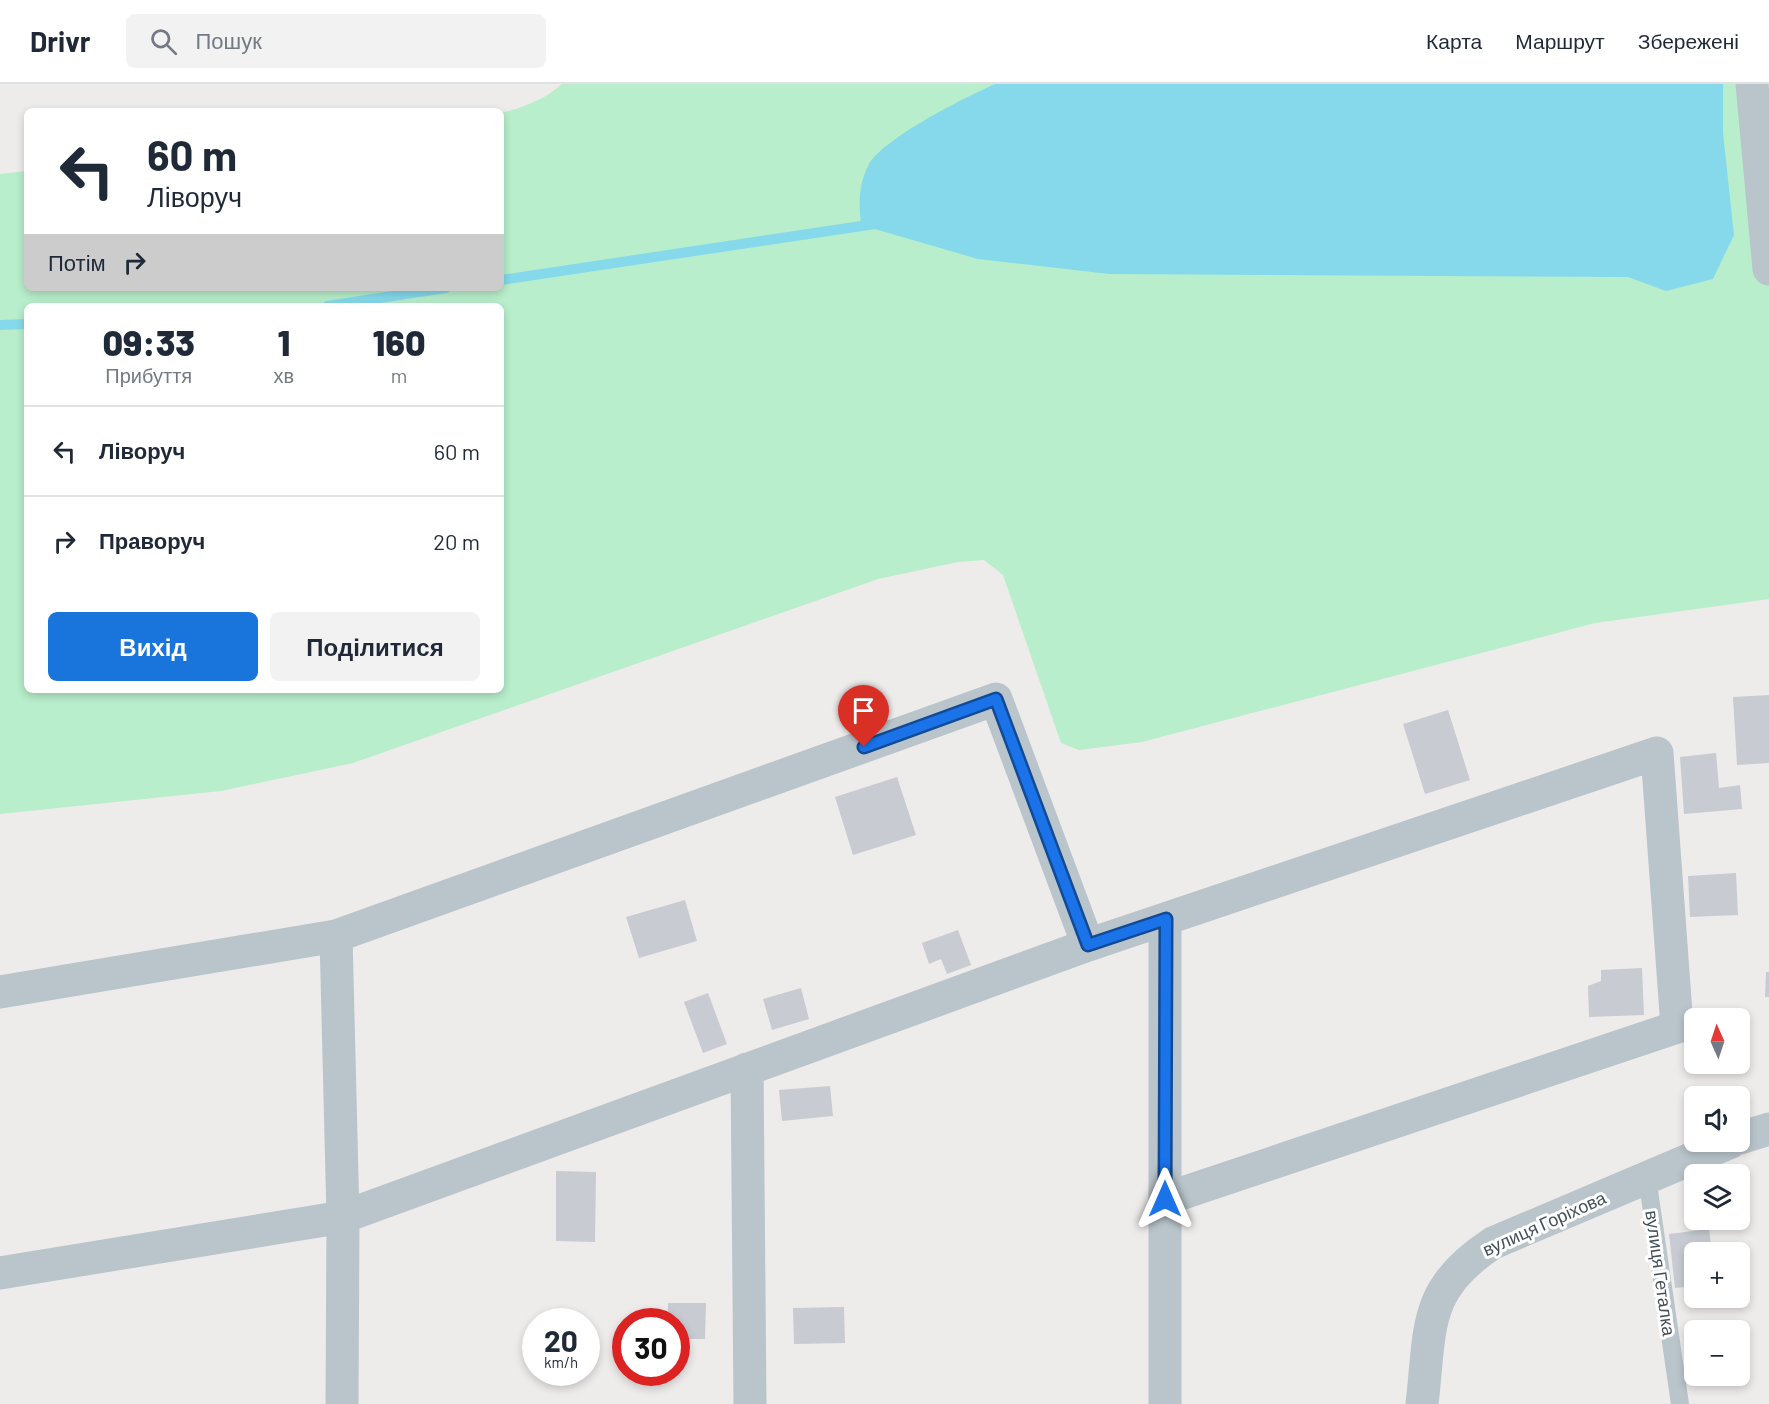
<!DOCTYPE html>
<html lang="uk">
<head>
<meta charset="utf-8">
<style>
	body { margin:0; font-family:Barlow,sans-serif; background:#f2f2f3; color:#1f2937; height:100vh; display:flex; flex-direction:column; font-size:22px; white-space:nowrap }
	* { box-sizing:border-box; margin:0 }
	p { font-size:20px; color:#747a83 }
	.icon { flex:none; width:33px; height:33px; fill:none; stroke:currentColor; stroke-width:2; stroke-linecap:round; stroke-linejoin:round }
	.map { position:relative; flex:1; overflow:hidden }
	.drawer { position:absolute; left:24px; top:219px; width:480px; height:390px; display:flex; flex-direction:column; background:#fff; border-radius:9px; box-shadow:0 3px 9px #0003 }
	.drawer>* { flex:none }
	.top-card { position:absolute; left:24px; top:24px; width:480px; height:183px; border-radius:9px; box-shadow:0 3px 9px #0003; background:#fff; color:#1f2937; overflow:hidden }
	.needle { width:39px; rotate:357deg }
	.controls { position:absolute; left:1684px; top:924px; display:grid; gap:12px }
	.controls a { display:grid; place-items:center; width:66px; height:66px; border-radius:9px; background:#fff; box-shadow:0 3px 9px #0003; font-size:30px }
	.speed { position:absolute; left:522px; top:1224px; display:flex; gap:12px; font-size:30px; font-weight:700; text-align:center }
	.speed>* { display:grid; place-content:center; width:78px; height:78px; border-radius:50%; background:#fff; box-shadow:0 3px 9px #0003; line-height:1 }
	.speed small { font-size:15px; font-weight:400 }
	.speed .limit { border:9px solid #d22; background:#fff; color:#111 }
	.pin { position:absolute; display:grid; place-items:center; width:51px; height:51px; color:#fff; margin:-62px -26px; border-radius:50% 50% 50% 0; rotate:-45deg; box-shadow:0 0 6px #0007 }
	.pin .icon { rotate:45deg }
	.me { position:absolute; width:66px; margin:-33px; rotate:0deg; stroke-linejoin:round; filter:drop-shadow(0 0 4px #0008) }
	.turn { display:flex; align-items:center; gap:21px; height:126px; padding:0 24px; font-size:27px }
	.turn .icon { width:78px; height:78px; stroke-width:2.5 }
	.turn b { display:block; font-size:42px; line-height:51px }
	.then { display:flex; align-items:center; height:57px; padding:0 24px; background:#0003; gap:12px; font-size:22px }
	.eta { display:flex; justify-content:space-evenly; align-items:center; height:102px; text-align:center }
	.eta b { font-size:36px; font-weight:800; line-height:42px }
	.cta { display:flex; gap:12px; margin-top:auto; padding:12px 24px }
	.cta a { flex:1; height:69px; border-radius:9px; background:#1975db; color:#fff; font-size:24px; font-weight:800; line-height:69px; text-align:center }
	.cta a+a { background:#f2f2f3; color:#1f2937 }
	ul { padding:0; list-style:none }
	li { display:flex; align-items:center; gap:18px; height:90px; padding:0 24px; border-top:2px solid #e0e1e3 }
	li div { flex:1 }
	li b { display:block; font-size:22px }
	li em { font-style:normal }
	header { display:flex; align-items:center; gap:36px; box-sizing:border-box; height:84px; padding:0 30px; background:#fff; border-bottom:2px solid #e0e1e3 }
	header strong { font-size:28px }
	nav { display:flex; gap:33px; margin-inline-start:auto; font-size:21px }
	.search { width:420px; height:54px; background:#f2f2f3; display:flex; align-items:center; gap:15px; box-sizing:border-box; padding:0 21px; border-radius:9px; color:#747a83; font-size:22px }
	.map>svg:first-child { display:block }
	.green { fill:#b8eecb; fill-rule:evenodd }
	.water { fill:#85d9eb }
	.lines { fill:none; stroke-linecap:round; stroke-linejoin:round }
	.stream { stroke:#85d9eb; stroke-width:10 }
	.building { fill:#c8cbd1 }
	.lane { stroke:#b9c4cb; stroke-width:18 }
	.street { stroke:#b9c4cb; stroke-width:33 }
	.route-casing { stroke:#114b97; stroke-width:15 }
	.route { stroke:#1a73e8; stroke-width:10 }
	.labels { text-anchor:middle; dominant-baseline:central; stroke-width:6; stroke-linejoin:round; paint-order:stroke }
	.street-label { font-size:18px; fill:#445059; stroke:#fff }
</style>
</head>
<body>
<header>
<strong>Drivr</strong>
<div class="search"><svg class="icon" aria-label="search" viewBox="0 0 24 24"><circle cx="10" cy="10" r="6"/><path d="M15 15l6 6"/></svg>Пошук</div>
<nav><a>Карта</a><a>Маршрут</a><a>Збережені</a></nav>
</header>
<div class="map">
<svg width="1769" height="1320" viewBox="0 0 1769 1320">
	<rect width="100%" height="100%" fill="#eeebeb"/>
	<path class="green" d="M562 0H1752L1769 185V515L1595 539 1142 658 1079 666 1061 659 1003 491 984 476 958 478 878 495 353 679 221 707 0 730V90L27 87V204H501V29C524 23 544 16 562 0ZM27 222H501V606H27Z"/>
	<path class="water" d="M995 0H1723V49L1734 151 1713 195 1666 207 1628 193 1109 190 978 175 861 141C859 120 858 103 868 82 881 55 966 13 995 0Z"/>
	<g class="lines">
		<path class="stream" d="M501 196 875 140
			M327 222 446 204
			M0 241 27 240"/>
	</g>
	<path class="building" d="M1769 611V679L1737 681 1733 613Z
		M1448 626 1470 696 1425 710 1403 640Z
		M1716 669 1719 704 1740 701 1742 725 1684 730 1680 673Z
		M897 693 916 751 853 771 835 713Z
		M1736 789 1738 831 1690 833 1688 792Z
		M685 816 697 857 639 874 626 833Z
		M958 846 971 881 947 890 941 875 929 880 922 859Z
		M1642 884 1644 931 1589 933 1588 902 1601 897V886Z
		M1766 888H1769V913H1765Z
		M801 904 809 935 772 946 763 915Z
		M708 909 727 960 703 969 684 918Z
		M830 1002 833 1032 782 1037 779 1006Z
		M556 1087 596 1088 595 1158 556 1157Z
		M1709 1145 1712 1168H1695V1202L1675 1204 1669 1150Z
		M668 1219H706L705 1255H676V1238H668Z
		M844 1223 845 1259 794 1260 793 1224Z"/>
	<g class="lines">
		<path class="lane" d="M1647 1093 1680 1320"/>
		<path class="street" d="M1752 0 1769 185
			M336 852 343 1133 342 1320
			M0 908 336 852 996 615 1088 861
			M747 985 750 1320
			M1740 1054 1769 1045
			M0 1189 343 1133 1088 861 1657 669 1677 943 1165 1115
			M1165 1320V835
			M1422 1320C1431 1244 1422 1205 1493 1159L1731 1058"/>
	</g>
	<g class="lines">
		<g class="route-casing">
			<path id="route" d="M864 663 996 615 1088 861 1166 835 1165 1115"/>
		</g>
		<use href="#route" class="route"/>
	</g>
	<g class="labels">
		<g class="street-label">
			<text transform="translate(1544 1139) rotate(-24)">вулиця Горіхова</text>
			<text transform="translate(1661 1189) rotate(82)">вулиця Геталка</text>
		</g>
	</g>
</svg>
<div class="controls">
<a><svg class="needle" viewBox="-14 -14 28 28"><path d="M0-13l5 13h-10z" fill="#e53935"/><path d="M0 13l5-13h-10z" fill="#747a83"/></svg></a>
<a><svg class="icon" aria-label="sound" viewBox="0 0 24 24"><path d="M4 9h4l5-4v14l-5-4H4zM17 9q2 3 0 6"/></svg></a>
<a><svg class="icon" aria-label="layers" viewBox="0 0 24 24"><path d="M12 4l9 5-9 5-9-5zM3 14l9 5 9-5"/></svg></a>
<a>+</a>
<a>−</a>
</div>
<div class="speed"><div>20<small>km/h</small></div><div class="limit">30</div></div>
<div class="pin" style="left:864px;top:663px;background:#d93025"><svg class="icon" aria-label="arrive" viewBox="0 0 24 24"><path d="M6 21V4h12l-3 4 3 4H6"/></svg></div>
<svg class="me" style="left:1165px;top:1115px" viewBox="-20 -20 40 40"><path d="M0-17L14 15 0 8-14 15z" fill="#1a73e8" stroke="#fff" stroke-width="4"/></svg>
<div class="top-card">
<div class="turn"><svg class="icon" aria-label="left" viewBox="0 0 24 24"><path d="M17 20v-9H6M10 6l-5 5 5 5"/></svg><div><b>60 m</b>Ліворуч</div></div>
<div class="then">Потім<svg class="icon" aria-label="right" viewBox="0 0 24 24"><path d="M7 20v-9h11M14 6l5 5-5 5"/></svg></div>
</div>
<section class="drawer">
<div class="eta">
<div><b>09:33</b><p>Прибуття</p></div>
<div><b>1</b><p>хв</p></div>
<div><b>160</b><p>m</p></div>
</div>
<ul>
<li><svg class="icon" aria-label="left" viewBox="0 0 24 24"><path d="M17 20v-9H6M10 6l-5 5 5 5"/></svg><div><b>Ліворуч</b></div><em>60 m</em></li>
<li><svg class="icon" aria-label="right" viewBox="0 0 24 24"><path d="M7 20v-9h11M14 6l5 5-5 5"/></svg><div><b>Праворуч</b></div><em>20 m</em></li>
</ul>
<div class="cta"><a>Вихід</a><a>Поділитися</a></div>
</section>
</div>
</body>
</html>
